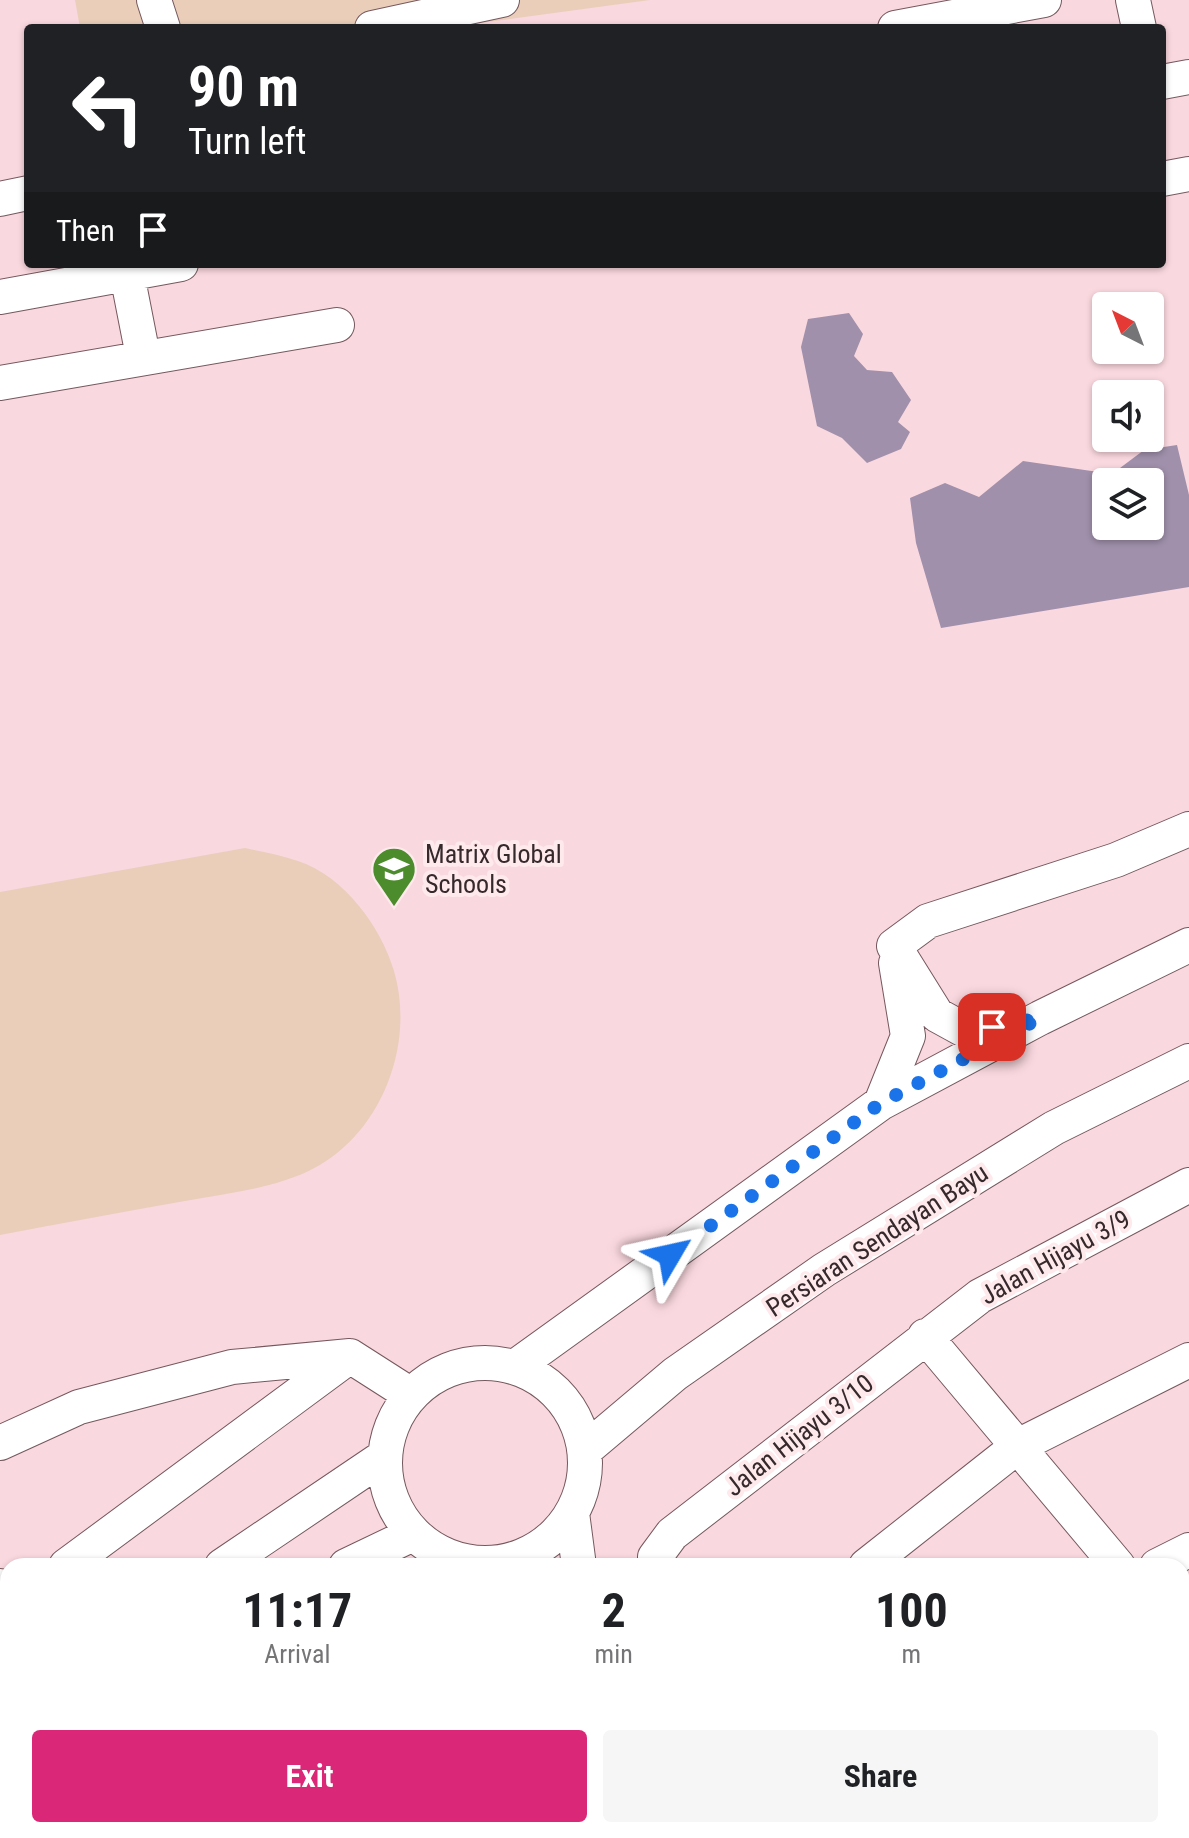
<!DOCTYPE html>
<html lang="en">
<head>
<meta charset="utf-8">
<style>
	body { margin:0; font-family:"Roboto Condensed",sans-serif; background:#f6f6f6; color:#202124; height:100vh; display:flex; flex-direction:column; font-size:30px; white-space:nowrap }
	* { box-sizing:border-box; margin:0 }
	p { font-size:26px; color:#757577 }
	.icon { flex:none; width:44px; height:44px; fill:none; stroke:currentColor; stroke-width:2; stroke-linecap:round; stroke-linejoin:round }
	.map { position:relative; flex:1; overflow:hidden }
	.sheet { position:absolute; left:0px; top:1558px; width:1190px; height:280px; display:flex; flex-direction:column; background:#fff; border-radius:24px 24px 0 0; box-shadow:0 2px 6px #0004 }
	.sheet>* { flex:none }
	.guide { position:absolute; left:24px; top:24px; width:1142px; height:244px; border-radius:8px; box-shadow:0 2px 6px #0004; background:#202124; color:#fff; overflow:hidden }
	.needle { width:52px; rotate:318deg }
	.fabs { position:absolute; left:1092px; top:292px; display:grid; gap:16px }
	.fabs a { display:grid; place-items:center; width:72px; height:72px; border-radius:8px; background:#fff; box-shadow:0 2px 6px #0004; font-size:40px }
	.pin { position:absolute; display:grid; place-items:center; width:68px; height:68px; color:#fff; margin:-34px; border-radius:16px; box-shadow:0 4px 12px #0006 }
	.me { position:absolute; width:88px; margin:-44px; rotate:54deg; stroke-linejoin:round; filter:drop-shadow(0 0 6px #0008) }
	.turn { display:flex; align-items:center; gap:28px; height:168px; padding:0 32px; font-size:36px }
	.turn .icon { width:104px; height:104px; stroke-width:2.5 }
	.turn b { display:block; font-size:56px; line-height:68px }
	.then { display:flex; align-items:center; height:76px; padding:0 32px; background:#0003; gap:16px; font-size:30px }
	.eta { display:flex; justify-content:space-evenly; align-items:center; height:136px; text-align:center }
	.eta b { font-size:48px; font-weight:700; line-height:56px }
	.primary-button { display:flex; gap:16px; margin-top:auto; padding:16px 32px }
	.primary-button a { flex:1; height:92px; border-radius:8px; background:#db2777; color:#fff; font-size:32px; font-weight:700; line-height:92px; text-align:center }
	.primary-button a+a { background:#f6f6f6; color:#202124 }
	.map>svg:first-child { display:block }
	.green { fill:#eaceba }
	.water { fill:#a090ab; fill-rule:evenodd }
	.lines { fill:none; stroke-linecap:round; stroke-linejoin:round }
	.minor-casing { stroke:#75585e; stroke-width:36 }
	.minor { stroke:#fff; stroke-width:34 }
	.route { stroke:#1a73e8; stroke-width:14; stroke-dasharray:0 25.2 }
	.labels { text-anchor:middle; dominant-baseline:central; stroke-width:8; stroke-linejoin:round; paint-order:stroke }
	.poi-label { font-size:26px; fill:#36292c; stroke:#fee9ed; text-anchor:start }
	.street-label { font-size:26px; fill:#36292c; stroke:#fee9ed }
</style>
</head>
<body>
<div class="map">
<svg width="1189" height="1838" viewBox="0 0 1189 1838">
	<rect width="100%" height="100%" fill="#fad8df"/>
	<path class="green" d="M75 0H650L444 28H80Z
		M245 848C263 852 281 855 298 861 344 876 381 927 394 971 417 1049 377 1146 297 1176 262 1190 222 1194 185 1201 123 1212 62 1223 0 1235V892Z"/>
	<path class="water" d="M849 313 863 334 854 356 867 370 892 372 911 400 898 422 910 432 901 449 867 463 842 438 817 426 801 347 808 319Z
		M1177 445 1189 495V587L941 628 916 543 910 498 945 483 979 497 1023 461 1112 474 1144 450ZM1106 482H1150V526H1106Z"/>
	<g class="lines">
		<g class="minor-casing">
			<path id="minor" d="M154 0 163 28
				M1133 0 1139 28
				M372 28 502 0
				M895 28 1044 0
				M1162 82 1189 77
				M1162 179 1189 174
				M0 199 28 193
				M125 264 143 356
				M0 297 181 264
				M0 383 337 325
				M894 946 928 921 1116 860 1189 829
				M894 946 937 1015 968 1032 1010 1024
				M881 1103 908 1036 896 963
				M925 1336 1118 1566
				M385 1463a100 100 0 1 1 200 0a100 100 0 1 1-200 0Z
				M515 1367 881 1103 1040 1018 1189 945
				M0 1443 79 1407 232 1367 350 1356
				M585 1450 675 1374 824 1270 1054 1128 1189 1061
				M572 1513 579 1566
				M66 1566 350 1356 411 1395
				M222 1566 385 1456
				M346 1566 413 1534
				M656 1566 655 1557 672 1534 980 1296 1189 1185
				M866 1566 1018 1446 1189 1360
				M1157 1566 1189 1550
				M0 1586 8 1592
				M1182 1647 1189 1656
				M0 1706 8 1702
				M1182 1745 1189 1739
				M0 1773 8 1769
				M511 1830 512 1838
				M555 1830 556 1838
				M614 1830 615 1838
				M669 1830 671 1838
				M242 1838 258 1830
				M803 1838 813 1830
				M1065 1838 1075 1830"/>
		</g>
		<use href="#minor" class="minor"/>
	</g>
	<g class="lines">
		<path class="route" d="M670 1255 881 1103 1040 1018 992 1027"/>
	</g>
	<defs>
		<g id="school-pin" transform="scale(2.3)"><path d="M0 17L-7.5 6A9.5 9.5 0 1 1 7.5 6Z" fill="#4d8c2c" stroke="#fee9ed"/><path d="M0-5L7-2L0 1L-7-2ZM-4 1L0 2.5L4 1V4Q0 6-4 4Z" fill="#fff"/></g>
	</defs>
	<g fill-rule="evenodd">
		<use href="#school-pin" x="394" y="869"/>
	</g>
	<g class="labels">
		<g class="poi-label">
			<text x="425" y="854">Matrix Global<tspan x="425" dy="30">Schools</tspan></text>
		</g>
		<g class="street-label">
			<text transform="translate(877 1240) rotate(-33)">Persiaran Sendayan Bayu</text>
			<text transform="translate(1055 1257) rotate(-29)">Jalan Hijayu 3/9</text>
			<text transform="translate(799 1435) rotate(-38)">Jalan Hijayu 3/10</text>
		</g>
	</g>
</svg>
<div class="fabs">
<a><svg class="needle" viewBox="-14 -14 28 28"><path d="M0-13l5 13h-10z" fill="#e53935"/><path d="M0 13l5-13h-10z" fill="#757577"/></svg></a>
<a><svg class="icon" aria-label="sound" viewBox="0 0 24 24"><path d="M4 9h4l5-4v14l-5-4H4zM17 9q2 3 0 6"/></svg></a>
<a><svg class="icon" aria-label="layers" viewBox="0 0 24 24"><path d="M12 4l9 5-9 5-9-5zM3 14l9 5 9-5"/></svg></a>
</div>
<div class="pin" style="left:992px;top:1027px;background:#d93025"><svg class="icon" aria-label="arrive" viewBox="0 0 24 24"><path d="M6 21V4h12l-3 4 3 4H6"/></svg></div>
<svg class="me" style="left:670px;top:1255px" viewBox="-20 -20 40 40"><path d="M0-17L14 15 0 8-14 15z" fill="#1a73e8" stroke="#fff" stroke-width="4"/></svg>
<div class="guide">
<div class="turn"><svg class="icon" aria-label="left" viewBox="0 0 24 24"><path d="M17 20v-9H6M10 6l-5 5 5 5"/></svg><div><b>90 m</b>Turn left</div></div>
<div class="then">Then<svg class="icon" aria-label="arrive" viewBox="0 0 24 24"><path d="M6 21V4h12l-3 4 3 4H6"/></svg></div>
</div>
<section class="sheet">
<div class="eta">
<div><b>11:17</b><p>Arrival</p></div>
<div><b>2</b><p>min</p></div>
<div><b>100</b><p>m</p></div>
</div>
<div class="primary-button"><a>Exit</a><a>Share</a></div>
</section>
</div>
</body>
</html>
